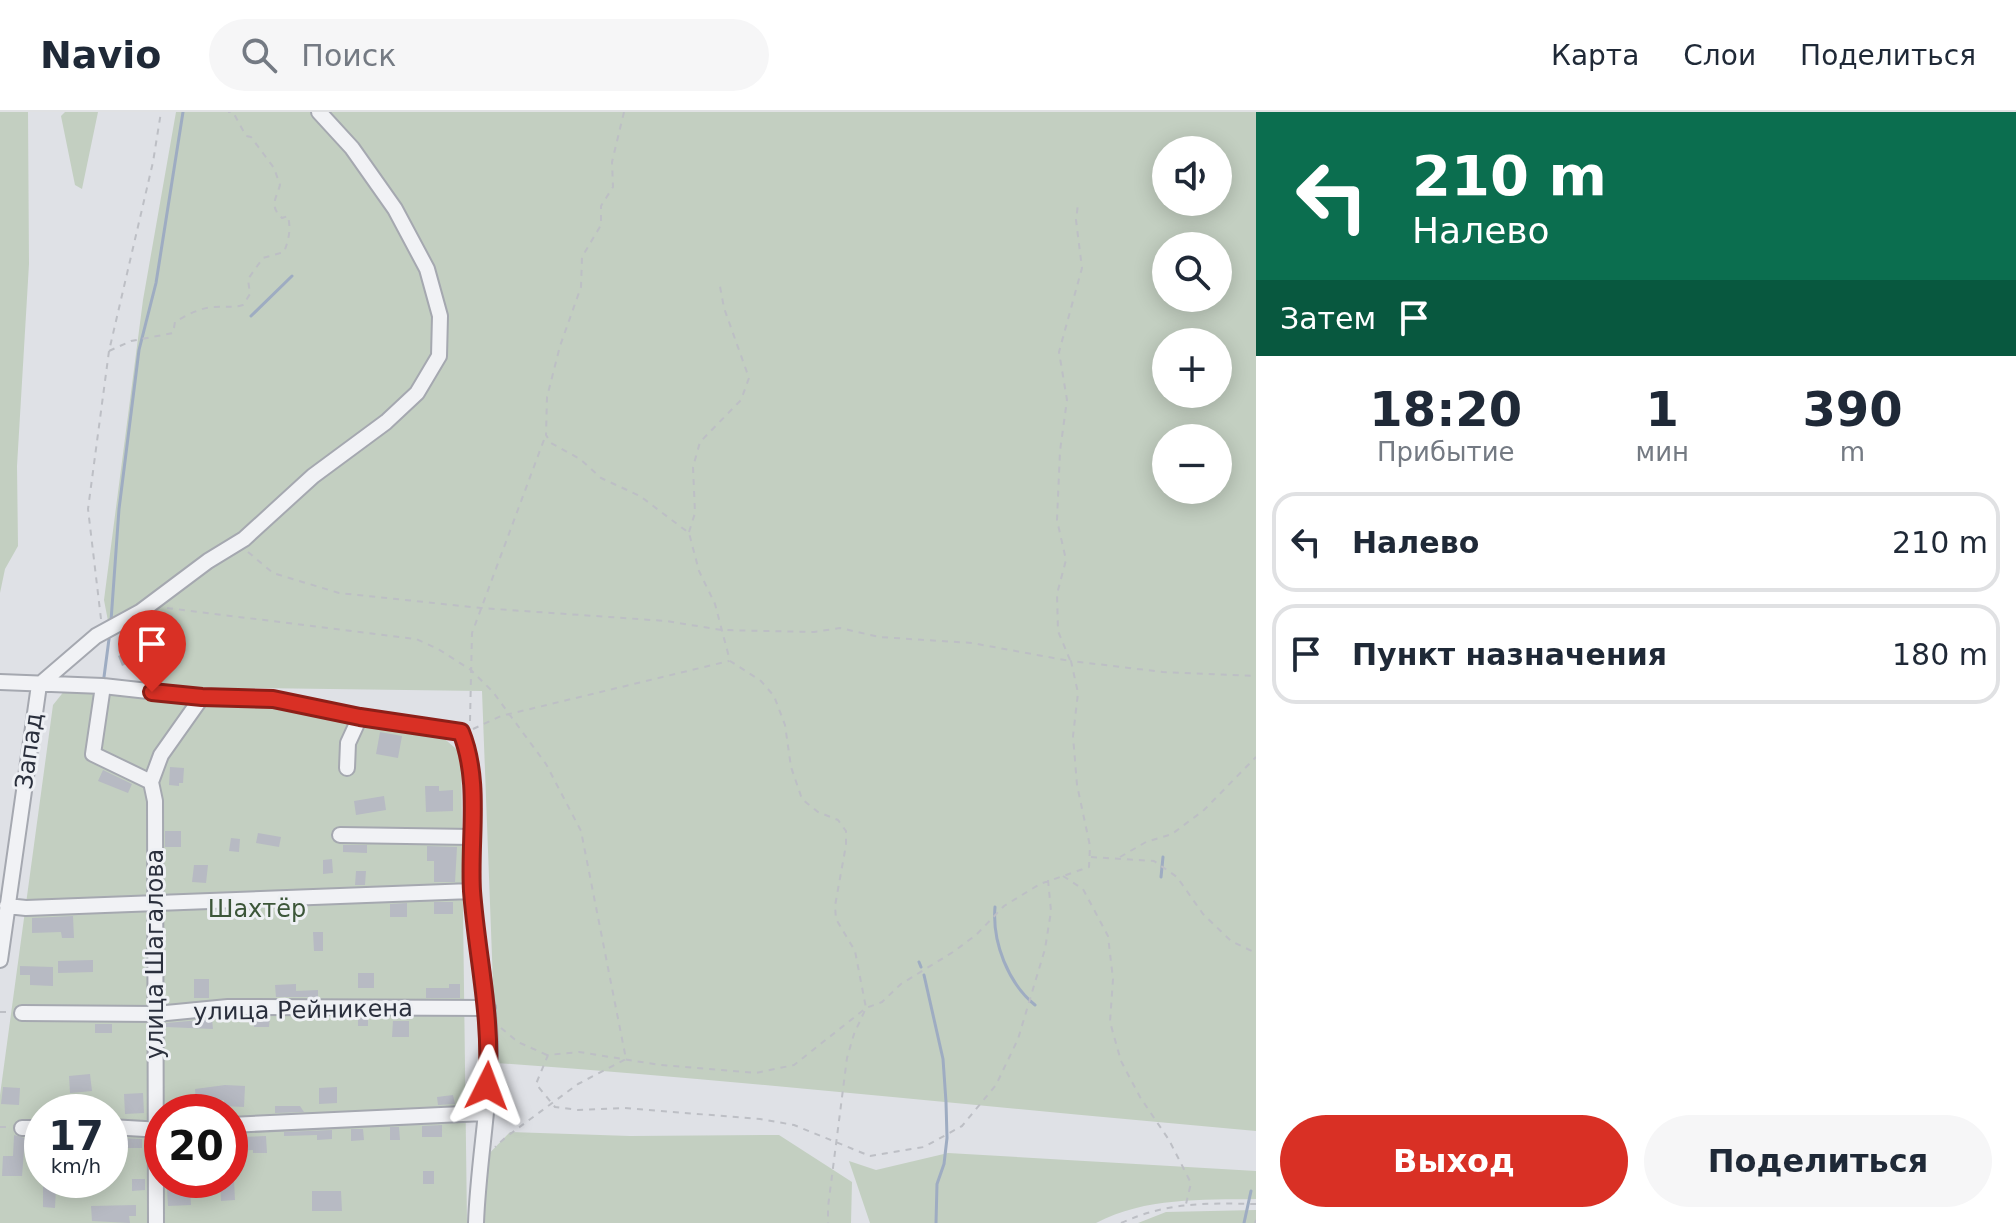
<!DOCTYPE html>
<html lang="ru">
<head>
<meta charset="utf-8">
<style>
	body { margin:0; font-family:"DejaVu Sans",sans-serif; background:#f6f6f7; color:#1f2937; height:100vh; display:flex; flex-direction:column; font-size:30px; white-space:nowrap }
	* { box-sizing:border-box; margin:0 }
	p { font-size:26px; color:#747a83 }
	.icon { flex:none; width:44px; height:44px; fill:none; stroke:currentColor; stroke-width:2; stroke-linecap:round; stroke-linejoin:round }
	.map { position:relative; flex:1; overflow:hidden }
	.panel { display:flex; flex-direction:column; background:#fff; width:760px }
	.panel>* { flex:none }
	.banner { background:#0b6e4f; color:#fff; overflow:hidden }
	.controls { position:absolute; left:1152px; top:24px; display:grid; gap:16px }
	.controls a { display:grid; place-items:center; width:80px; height:80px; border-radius:50%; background:#fff; box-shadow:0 4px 20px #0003; font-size:40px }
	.speed { position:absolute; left:24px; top:982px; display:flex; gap:16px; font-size:40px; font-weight:700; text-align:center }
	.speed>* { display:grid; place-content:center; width:104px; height:104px; border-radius:50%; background:#fff; box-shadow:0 4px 20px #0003; line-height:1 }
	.speed small { font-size:20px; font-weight:400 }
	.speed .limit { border:12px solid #d22; background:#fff; color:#111 }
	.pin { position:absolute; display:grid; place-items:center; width:68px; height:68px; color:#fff; margin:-82px -34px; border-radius:50% 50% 50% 0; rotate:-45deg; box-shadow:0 0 8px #0007 }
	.pin .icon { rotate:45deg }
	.me { position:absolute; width:88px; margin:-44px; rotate:3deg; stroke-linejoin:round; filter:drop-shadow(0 0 6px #0008) }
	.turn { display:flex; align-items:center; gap:28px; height:168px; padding:0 24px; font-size:36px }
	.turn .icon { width:104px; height:104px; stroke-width:2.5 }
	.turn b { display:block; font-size:56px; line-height:68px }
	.then { display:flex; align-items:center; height:76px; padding:0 24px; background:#0003; gap:16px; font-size:30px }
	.eta { display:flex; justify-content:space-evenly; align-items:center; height:136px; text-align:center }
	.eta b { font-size:48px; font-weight:700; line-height:56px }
	.button { display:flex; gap:16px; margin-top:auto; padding:16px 24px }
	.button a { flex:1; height:92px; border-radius:48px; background:#d93025; color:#fff; font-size:32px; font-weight:700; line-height:92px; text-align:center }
	.button a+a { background:#f6f6f7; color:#1f2937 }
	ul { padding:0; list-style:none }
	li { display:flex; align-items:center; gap:24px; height:100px; margin:0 16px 12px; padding:0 8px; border:4px solid #e0e1e3; border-radius:24px }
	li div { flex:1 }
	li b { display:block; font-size:30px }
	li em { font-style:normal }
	header { display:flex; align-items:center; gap:48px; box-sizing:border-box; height:112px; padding:0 40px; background:#fff; border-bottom:2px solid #e0e1e3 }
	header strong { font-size:38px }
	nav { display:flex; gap:44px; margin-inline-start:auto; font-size:28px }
	.search { width:560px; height:72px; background:#f6f6f7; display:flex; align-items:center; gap:20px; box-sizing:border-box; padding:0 28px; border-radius:44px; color:#747a83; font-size:30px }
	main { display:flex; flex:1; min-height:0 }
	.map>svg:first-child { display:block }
	.green { fill:#c3cfc1; fill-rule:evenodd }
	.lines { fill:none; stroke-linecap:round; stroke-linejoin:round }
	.stream { stroke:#9eacc2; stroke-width:3 }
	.building { fill:#b7bac3 }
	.minor-casing { stroke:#a5a8b0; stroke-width:18 }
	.path { stroke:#bdbfc5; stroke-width:2; stroke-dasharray:6 6; stroke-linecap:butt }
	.minor { stroke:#f1f2f5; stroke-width:14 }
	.route-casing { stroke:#8d1f18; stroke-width:20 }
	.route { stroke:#d93025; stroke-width:14 }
	.labels { text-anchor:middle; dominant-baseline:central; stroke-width:6; stroke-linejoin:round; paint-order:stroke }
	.street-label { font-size:24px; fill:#2a2f3c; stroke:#eef0f4 }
	.park-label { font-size:24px; fill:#3c5639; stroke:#eef0f4 }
</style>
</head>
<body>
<header>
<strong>Navio</strong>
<div class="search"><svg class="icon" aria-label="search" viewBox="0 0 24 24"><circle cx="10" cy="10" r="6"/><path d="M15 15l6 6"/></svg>Поиск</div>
<nav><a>Карта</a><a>Слои</a><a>Поделиться</a></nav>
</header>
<main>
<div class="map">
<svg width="1256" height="1111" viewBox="0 0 1256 1111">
	<rect width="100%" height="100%" fill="#dfe1e6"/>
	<path class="green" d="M0 0H28L29 152 17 354 18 434 5 457 0 481Z
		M65 0H98L82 77 75 73 61 4Z
		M176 0H1256V1019C1003 997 750 969 496 951L482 579 165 575 150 559 144 518 108 509 104 488 143 188ZM1166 38H1218V90H1166ZM1166 134H1218V186H1166ZM1166 230H1218V282H1166ZM1166 326H1218V378H1166Z
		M65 578 208 587 240 594 267 591 440 623 461 641 467 1111H0V983L53 593ZM42 1000H110V1068H42ZM162 1000H230V1068H162Z
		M510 1020 630 1024 779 1023 852 1070 851 1111H476L479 1052Z
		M948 1041 1256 1059V1087C1201 1088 1146 1085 1096 1111H870L849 1049 876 1058Z
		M1256 1098V1111H1138L1166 1100Z"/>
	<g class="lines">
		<path class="stream" d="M251 204 292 164
			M111 509 119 397 139 238 156 171 183 0
			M104 565 109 527
			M1161 765 1163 745
			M995 795C992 830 1008 871 1035 893
			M919 850 921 855
			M924 863 943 947 946 990 947 1026 944 1052 937 1072 936 1111
			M1244 1111 1251 1079"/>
	</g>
	<path class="building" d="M128 539 133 549 122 554 118 544Z
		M380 620 402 624 398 646 376 642Z
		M170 655 184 656 183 671H179V674L169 673Z
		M103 658 132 672 128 681 98 669Z
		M425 674H439V679L453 678V699L426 700Z
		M384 684 386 698 356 703 354 689Z
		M165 719H181V735H165Z
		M258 721 281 725 279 735 256 731Z
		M231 726 240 727 239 740 229 739Z
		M343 733H367V741L343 740Z
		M427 734 457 735 455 770H434V749H427Z
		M332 747 333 761 323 762V748Z
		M194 753H208L206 771 192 770Z
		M356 759H366L365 773H355Z
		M434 790H453V802H434Z
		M407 791V805H390V792Z
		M73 804 74 826H62L61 820 32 821V806Z
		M313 820H323V839H314Z
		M93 848V860L58 861V849Z
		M20 854 53 855V874L30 873V863H20Z
		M358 861H374V876H358Z
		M194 867H209V886H194Z
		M296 872V879L318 878V885H276L275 873Z
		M449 872H460V886H426V876H449Z
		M254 905H270L269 915H254Z
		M335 905 368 906V914H358V908Z
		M212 907 213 917 166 915V911Z
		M393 909H409V925H392Z
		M95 912H112V921H95Z
		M90 962 92 979 70 981 69 964Z
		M225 973 245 974 244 995 224 994V988L196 990 195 977Z
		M3 975 20 976 19 993 1 992Z
		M337 975V991L319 992V976Z
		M143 981 144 1001 125 1002 124 982Z
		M453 983 455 992 438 993 437 985Z
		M275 994H300L304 1000 275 1001Z
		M442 1013V1025H422V1014Z
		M390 1015H399L400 1028H390Z
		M351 1017H363L364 1028 351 1029Z
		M332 1018V1027L317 1028V1023L284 1024V1020Z
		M14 1023 25 1026 22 1064H2L3 1044H13Z
		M230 1023H240V1025L266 1024 267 1041H253V1038L230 1039Z
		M120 1026 142 1027V1036H120Z
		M423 1059H434V1072H423Z
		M132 1067H145V1078L132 1079Z
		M220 1068H234L235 1088 221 1089Z
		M43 1074 56 1075 55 1096 43 1095Z
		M190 1075 191 1093 168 1094 167 1076Z
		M312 1079H341L342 1099H312Z
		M136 1093V1104H129L130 1111 92 1109 91 1094Z"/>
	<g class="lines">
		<g class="minor-casing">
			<path id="minor" d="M0 570 103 574 202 585 273 587 360 605 461 620C480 668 470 727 472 777 475 834 491 890 490 947 488 1002 478 1056 476 1111
				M103 574 93 642 151 670
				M347 656 348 631 360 605
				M151 670 155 689 156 1111
				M151 670 161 643 202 585
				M340 723 472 725
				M7 794 26 796 472 779
				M0 848 39 573 96 524 140 500 208 449 244 427 313 364 386 310 417 281 439 244 440 204 427 157 395 97 352 36 319 0
				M22 901 156 902 228 895 488 896
				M230 1013 484 1001
				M110 1015 162 1018
				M22 1016H42"/>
		</g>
		<path class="path" d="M624 0 612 50 613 75 601 94V113L582 145 581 175 560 234 547 285 546 323 551 331 580 347 601 366 640 384 689 421 699 459 715 492 730 549 761 569 774 584 785 613 791 655 802 687 818 700 838 708 846 719V733L835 794 836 807 855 839 866 896 854 922 847 946 828 1095V1111
			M109 239 131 229 173 221 175 210C186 203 202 195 215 195 225 194 232 196 243 193L250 182 248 167 263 146 284 140C289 127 291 118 288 104L282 106C269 94 276 87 280 73L274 56 251 25 246 24 233 0H228
			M689 420 695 401 693 355 700 330 741 288 749 266 724 196 719 169
			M248 440 273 461 339 481 481 496 666 509 722 518 814 520 840 516 879 525 972 531 1070 549
			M167 496 416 527 438 537 471 558 493 580 546 652 581 719 626 947 578 972 506 1025 495 1035
			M101 507 88 397 109 239 153 50 161 0
			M1070 548 1058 519 1057 482 1066 448 1057 408 1060 339 1067 288 1059 240 1082 156 1076 108 1078 92
			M470 609 472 521 545 325
			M473 617 501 604 729 549
			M1091 745 1154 749 1177 765 1203 802 1231 829 1256 841
			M1120 745 1146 730 1172 722 1204 698 1256 645
			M1063 764 1083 777 1108 824 1113 867 1110 910 1121 949 1140 985 1169 1028 1191 1071 1186 1092
			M1048 768 1051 799 1045 837 1018 927 996 973 962 1014 924 1035 870 1044 794 1013 760 1007 624 996 578 998 555 995 536 972 548 943 579 940 660 953 756 961 794 953 866 896 882 890 901 872 953 840 976 823 1004 794 1040 772 1089 755 1090 734 1077 673 1073 624 1078 581 1071 549 1163 560 1256 564
			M0 900H8
			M501 916 518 930 547 943
			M0 1015H9
			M1121 1111C1168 1090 1205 1091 1256 1092
			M1255 1111 1256 1108"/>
		<use href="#minor" class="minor"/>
	</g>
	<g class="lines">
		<g class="route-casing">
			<path id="route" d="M152 580 202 585 273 587 360 605 461 620C481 669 469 727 472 779 477 845 493 908 487 974"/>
		</g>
		<use href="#route" class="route"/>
	</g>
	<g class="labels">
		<g class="street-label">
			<text transform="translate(29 639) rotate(-82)">Запад</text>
			<text transform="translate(155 842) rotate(-90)">улица Шагалова</text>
			<text transform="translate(303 898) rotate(-1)">улица Рейникена</text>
		</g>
		<g class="park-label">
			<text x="257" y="797">Шахтёр</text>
		</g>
	</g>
</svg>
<div class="controls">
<a><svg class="icon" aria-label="sound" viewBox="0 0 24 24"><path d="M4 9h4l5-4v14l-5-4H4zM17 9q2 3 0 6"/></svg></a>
<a><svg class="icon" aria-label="search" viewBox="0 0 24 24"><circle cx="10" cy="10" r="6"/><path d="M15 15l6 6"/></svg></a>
<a>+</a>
<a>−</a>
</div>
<div class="speed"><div>17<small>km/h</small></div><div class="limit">20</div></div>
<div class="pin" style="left:152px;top:580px;background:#d93025"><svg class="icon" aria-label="arrive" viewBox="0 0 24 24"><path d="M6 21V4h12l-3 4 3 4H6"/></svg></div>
<svg class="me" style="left:487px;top:974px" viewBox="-20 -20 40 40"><path d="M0-17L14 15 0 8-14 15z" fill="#d93025" stroke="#fff" stroke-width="4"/></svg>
</div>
<section class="panel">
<div class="banner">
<div class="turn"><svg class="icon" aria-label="left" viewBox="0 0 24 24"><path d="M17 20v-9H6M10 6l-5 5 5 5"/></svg><div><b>210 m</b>Налево</div></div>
<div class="then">Затем<svg class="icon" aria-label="arrive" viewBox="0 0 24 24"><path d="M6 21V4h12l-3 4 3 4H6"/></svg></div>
</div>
<div class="eta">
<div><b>18:20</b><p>Прибытие</p></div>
<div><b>1</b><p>мин</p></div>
<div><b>390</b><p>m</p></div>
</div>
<ul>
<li><svg class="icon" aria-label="left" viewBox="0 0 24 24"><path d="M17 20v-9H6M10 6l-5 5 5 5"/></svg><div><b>Налево</b></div><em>210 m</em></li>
<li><svg class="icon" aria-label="arrive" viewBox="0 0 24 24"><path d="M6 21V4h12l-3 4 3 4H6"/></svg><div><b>Пункт назначения</b></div><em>180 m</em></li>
</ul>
<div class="button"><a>Выход</a><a>Поделиться</a></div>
</section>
</main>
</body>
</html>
